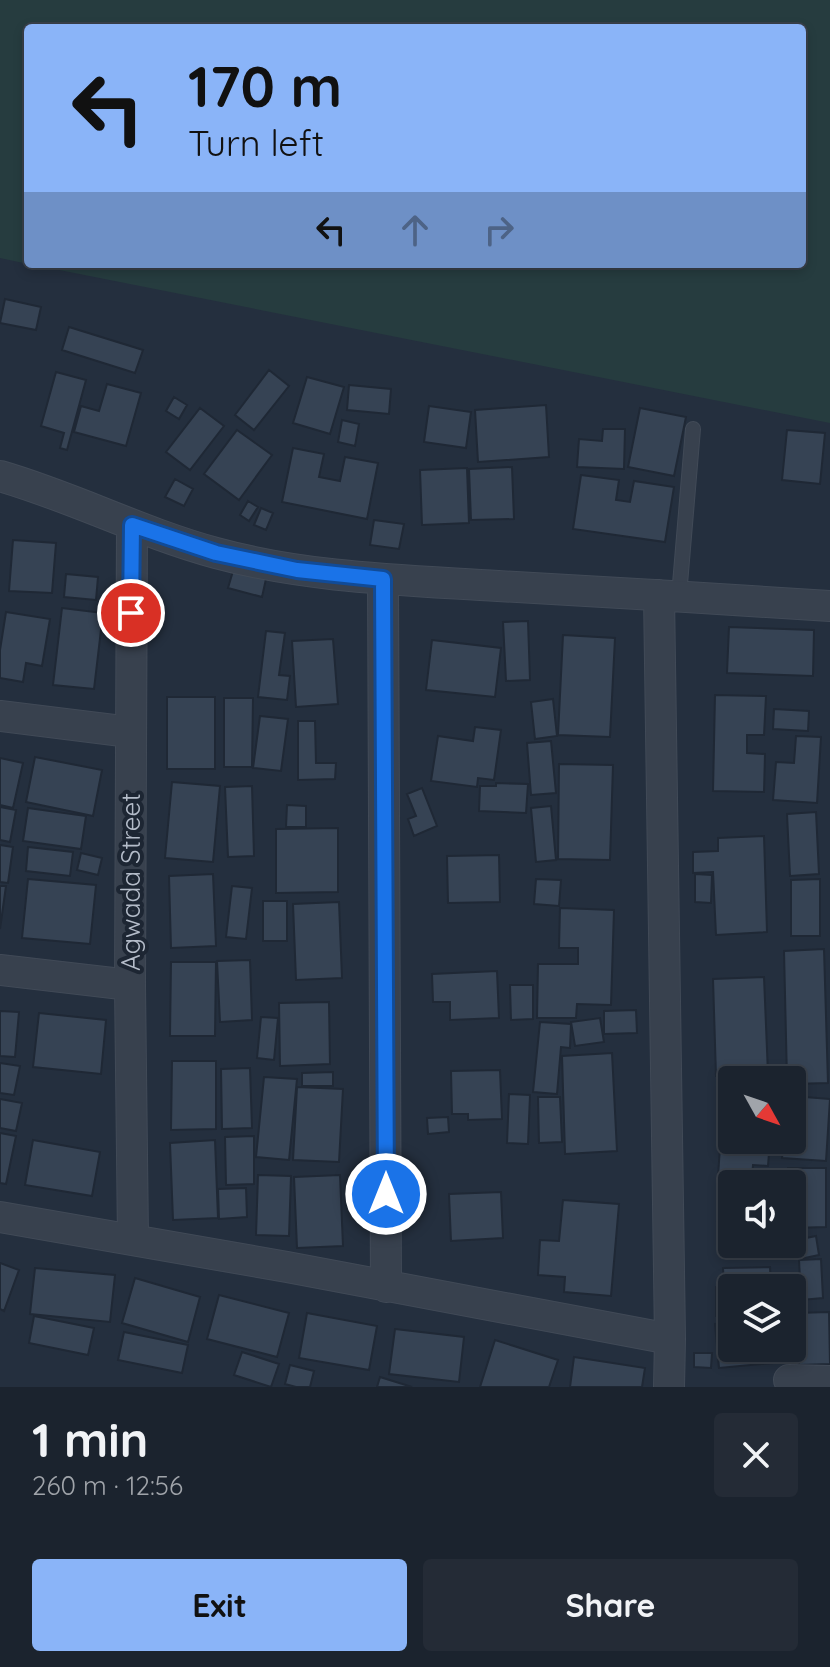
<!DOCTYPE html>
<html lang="en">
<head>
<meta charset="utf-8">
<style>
	body { margin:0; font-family:Quicksand,sans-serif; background:#242b36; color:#f1f3f6; height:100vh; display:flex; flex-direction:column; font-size:30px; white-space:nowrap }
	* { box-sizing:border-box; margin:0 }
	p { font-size:26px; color:#a0a4aa }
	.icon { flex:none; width:44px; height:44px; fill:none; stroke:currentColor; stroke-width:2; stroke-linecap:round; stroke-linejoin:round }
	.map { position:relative; height:1387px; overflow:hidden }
	.panel { display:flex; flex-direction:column; background:#1b232e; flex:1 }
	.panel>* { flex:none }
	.hud { position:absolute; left:24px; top:24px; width:782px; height:244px; border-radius:8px; box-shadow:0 4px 12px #0003,0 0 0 2px #39404a; background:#8ab4f8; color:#111; overflow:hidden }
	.needle { width:52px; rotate:130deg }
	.buttons { position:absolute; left:718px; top:1066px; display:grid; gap:16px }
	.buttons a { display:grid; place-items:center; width:88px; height:88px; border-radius:8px; background:#1b232e; box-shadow:0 4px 12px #0003,0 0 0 2px #39404a; font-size:40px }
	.pin { position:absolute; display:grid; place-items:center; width:68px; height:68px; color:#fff; margin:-34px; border:4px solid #fff; border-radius:50%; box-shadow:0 2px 8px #0007 }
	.me { position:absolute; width:88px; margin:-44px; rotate:0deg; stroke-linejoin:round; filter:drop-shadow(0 0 6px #0008) }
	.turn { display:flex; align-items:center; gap:28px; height:168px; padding:0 32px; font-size:36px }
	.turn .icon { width:104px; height:104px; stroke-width:2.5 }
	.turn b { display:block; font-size:56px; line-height:68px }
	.lanes { display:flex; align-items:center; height:76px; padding:0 32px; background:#0003; justify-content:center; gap:40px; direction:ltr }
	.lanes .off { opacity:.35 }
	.round { display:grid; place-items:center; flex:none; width:84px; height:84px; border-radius:8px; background:#242b36 }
	.headline { display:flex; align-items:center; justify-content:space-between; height:136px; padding:0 32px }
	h1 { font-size:48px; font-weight:800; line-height:60px }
	.cta { display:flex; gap:16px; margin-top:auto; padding:16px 32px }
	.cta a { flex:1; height:92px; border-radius:8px; background:#8ab4f8; color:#111; font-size:32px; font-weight:800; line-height:92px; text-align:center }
	.cta a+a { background:#242b36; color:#f1f3f6 }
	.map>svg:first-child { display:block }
	.green { fill:#263c3f }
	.building { fill:#364354; stroke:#1f2835; stroke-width:2 }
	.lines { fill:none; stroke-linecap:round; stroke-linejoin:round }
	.service-casing { stroke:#414a57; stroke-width:16 }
	.minor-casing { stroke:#414a57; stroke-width:32 }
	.service { stroke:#38414e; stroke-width:14 }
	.minor { stroke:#38414e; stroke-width:30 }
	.route-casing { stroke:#114b97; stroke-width:20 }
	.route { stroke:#1a73e8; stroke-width:14 }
	.labels { text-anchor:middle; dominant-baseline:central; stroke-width:8; stroke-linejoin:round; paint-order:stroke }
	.street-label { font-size:26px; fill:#b4bcc9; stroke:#1d2633 }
</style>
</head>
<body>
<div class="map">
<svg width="830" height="1387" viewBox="0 0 830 1387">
	<rect width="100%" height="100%" fill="#242f3e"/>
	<path class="green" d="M0 0H830V423L29 264H802V28H28V264L0 258Z"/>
	<path class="building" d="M5 299 41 307 36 330 0 323Z
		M69 327 143 350 135 373 62 350Z
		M269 370 289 386 254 430 235 415Z
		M56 372 86 380 67 450 60 448 64 433 41 426Z
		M307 377 344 387 330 434 293 423Z
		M107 384 141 393 126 446 74 432 81 406 99 411Z
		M349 385 391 389 389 414 347 410Z
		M174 397 187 405 179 419 166 411Z
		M546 405 549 457 478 462 475 410Z
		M429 406 471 412 466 448 424 442Z
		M200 408 224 426 190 470 166 452Z
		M640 408 686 417 674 476 628 467Z
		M342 420 359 424 355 446 338 442Z
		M603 429H625L624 469 577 467 579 439 602 441Z
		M237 430 272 455 239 500 204 474Z
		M787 430 825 433 820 484 782 480Z
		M293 448 324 454 319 477 340 481 345 457 378 463 367 519 282 502Z
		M512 467 514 519 471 520 469 469Z
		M467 468 469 523 422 525 420 470Z
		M581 475 619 480 616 500 630 502 634 481 674 487 665 542 573 529Z
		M175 479 193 489 184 506 165 497Z
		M248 501 258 507 249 521 240 515Z
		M261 508 273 513 266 530 254 525Z
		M374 520 404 524 399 549 370 545Z
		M13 540 56 543 52 593 9 591Z
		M233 571 266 579 262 597 228 588Z
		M66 574 98 577 96 600 64 597Z
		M62 608 103 613 94 689 53 685Z
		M6 612 50 619 42 666 26 663 23 682 0 678V650Z
		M528 621 530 680 506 681 503 622Z
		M729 627 814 630 813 676 727 673Z
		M266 631 285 633 279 675 290 676 287 700 258 697Z
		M563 635 615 638 610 737 558 735Z
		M333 639 338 704 296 707 292 641Z
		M432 640 501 648 495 697 426 690Z
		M715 695 766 696 764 735H747V753L765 754 764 792 713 791Z
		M167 697H215V769H167Z
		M224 698H253L252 767H224Z
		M553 699 557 736 535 739 531 702Z
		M774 709 809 711 808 731 773 729Z
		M260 716 288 719 281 771 253 768Z
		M298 721H315L316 763H336L335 779 298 780Z
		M475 727 501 730 494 780 478 778 477 787 431 781 438 736 473 741Z
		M796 736 821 737 817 803 773 800 776 762 794 763Z
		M551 741 556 793 531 795 527 743Z
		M35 757 102 770 93 816 26 802Z
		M0 758 23 763 13 808 0 805Z
		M559 764 613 765 610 860 558 859Z
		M172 782 220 786 213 862 165 858Z
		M496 783 528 784 526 813 479 811 480 786H496Z
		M252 786 254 856 228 857 225 787Z
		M422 788 437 826 414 836 408 819 416 816 407 794Z
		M287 805 306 806V827H286Z
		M551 806 556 860 536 862 531 808Z
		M0 807 16 810 10 842 0 840Z
		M28 808 86 816 81 849 23 841Z
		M816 812 819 874 790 876 787 814Z
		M338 828V892L276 893V829Z
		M764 836 767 932 716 935 713 872 693 873V852L718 851V838Z
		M0 845 13 847 8 883 0 882Z
		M28 847 73 852 70 876 26 871Z
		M81 853 102 858 98 875 77 870Z
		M499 855 500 902 448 903 447 856Z
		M213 874 216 946 171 948 169 876Z
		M695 874 712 875 711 903 695 902Z
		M28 879 96 885 90 944 22 938Z
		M536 879 561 880 559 906 534 904Z
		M820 879V936H791V880Z
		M0 886H6L0 929Z
		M232 886 252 888 246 939 226 937Z
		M263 901H287V941H263Z
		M339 902 342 978 296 980 293 904Z
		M560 908 614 910 611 1005 577 1004 576 1018H537L538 964H578V948H559Z
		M824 949 828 1083 792 1084V1080H787L784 951Z
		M250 960 252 1020 220 1022 217 961Z
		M171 962H216L215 1036H170Z
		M497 971 499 1018 450 1020V1002H433L432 974Z
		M764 977 768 1074 716 1076 713 979Z
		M510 985H533V1019L511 1020Z
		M329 1002 330 1064 280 1066 279 1003Z
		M636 1010 637 1033 604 1034V1011Z
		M0 1011 19 1012 15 1057 0 1056Z
		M39 1013 106 1020 101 1074 33 1067Z
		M261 1017 278 1018 274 1060 257 1058Z
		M600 1018 604 1042 575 1046 571 1022Z
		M540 1022 571 1024 570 1048 561 1047 557 1094 533 1092Z
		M612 1053 617 1151 565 1154 562 1056Z
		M172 1061H216V1129L171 1130Z
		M0 1063 20 1066 14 1095 0 1093Z
		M250 1068 252 1128 222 1129 221 1069Z
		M500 1070 502 1119 468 1120V1114H452L451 1071Z
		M333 1072V1086H302V1073Z
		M264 1077 297 1079 289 1160 256 1157Z
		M297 1087 343 1089 339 1162 293 1160Z
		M509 1094 530 1095 528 1144 507 1143Z
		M792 1096 830 1099 826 1161 782 1158 784 1140H792Z
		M538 1097H560L562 1142 539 1143Z
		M0 1099 22 1103 16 1131 0 1128Z
		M448 1117 449 1132 428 1134 427 1118Z
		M722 1119H732V1140H770L768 1166 753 1165 752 1178 718 1176Z
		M0 1133 16 1136 6 1184 0 1183Z
		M254 1136V1184L226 1185 225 1137Z
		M33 1140 100 1152 92 1196 25 1185Z
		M215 1140 218 1218 173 1220 170 1143Z
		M788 1168H826V1227L792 1228V1184H788Z
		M258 1175 291 1176 289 1236 256 1235Z
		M340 1175 343 1246 297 1248 294 1177Z
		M719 1178 772 1180V1184H732V1221H717Z
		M246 1188 247 1217 219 1219 218 1189Z
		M501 1192 503 1238 451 1241 449 1194Z
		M563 1200 619 1204 611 1296 564 1292 565 1277 538 1275 540 1240 559 1241Z
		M816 1236 819 1255 800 1259 796 1240Z
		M821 1259 823 1298 801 1300 799 1260Z
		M0 1263 19 1270 4 1311 0 1309Z
		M770 1267 771 1288H732V1316H716V1287H724L723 1268Z
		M35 1268 115 1275 110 1322 30 1314Z
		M135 1278 200 1297 188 1342 122 1323Z
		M219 1295 289 1313 277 1357 207 1339Z
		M829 1312 830 1364 799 1365 796 1313Z
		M307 1313 377 1326 369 1370 299 1358Z
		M34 1316 94 1328 88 1355 29 1343Z
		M732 1323V1348H771L772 1363 719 1368 715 1324Z
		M395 1329 464 1337 459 1382 389 1374Z
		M124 1332 188 1345 182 1373 118 1360Z
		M495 1340 558 1360 549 1387H480Z
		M242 1352 279 1364 271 1387 234 1375Z
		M694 1353H712L711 1368 694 1367Z
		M574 1357 645 1368 642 1387H570Z
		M290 1365 314 1371 310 1387H296L285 1384Z
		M380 1377 412 1387H377Z"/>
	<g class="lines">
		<g class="service-casing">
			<path id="service" d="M679 596 693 429"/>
		</g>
		<g class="minor-casing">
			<path id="minor" d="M0 476C73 497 142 533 216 553 308 578 404 580 498 586 609 592 719 599 830 606
				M132 525 130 985 133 1239
				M383 579 386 1287
				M659 595 670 1339 669 1387
				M0 716 130 732
				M0 970 130 985
				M0 1217 287 1267 670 1339
				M789 1380 830 1381"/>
		</g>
		<use href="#service" class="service"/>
		<use href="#minor" class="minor"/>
	</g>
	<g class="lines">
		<g class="route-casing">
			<path id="route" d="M131 613 132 525 216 553 297 570 383 579 386 1194"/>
		</g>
		<use href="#route" class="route"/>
	</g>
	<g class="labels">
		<g class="street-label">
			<text transform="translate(130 882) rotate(-90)">Agwada Street</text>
		</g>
	</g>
</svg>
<div class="buttons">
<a><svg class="needle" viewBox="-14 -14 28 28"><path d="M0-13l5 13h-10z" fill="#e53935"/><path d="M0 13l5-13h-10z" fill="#a0a4aa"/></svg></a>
<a><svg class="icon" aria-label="sound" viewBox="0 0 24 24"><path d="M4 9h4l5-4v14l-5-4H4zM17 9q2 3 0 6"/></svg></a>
<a><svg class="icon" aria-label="layers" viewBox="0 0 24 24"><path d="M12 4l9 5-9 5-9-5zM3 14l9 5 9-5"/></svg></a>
</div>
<div class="pin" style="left:131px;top:613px;background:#d93025"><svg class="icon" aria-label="arrive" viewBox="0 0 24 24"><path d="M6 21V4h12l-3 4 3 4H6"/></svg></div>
<svg class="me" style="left:386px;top:1194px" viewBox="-20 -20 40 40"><circle r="17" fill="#1a73e8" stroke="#fff" stroke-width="3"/><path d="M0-11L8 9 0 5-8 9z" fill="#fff"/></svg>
<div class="hud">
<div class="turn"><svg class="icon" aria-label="left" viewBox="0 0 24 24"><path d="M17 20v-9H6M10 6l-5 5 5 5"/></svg><div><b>170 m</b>Turn left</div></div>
<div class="lanes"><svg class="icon" aria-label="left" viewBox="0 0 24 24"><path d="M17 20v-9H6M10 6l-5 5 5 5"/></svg><svg class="icon off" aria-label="ahead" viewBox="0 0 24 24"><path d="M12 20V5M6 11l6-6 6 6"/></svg><svg class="icon off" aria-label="right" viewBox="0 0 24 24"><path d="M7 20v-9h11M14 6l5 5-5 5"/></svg></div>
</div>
</div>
<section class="panel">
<div class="headline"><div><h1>1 min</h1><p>260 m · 12:56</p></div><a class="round"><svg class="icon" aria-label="close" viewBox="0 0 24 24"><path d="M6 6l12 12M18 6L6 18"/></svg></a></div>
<div class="cta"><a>Exit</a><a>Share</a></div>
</section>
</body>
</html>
